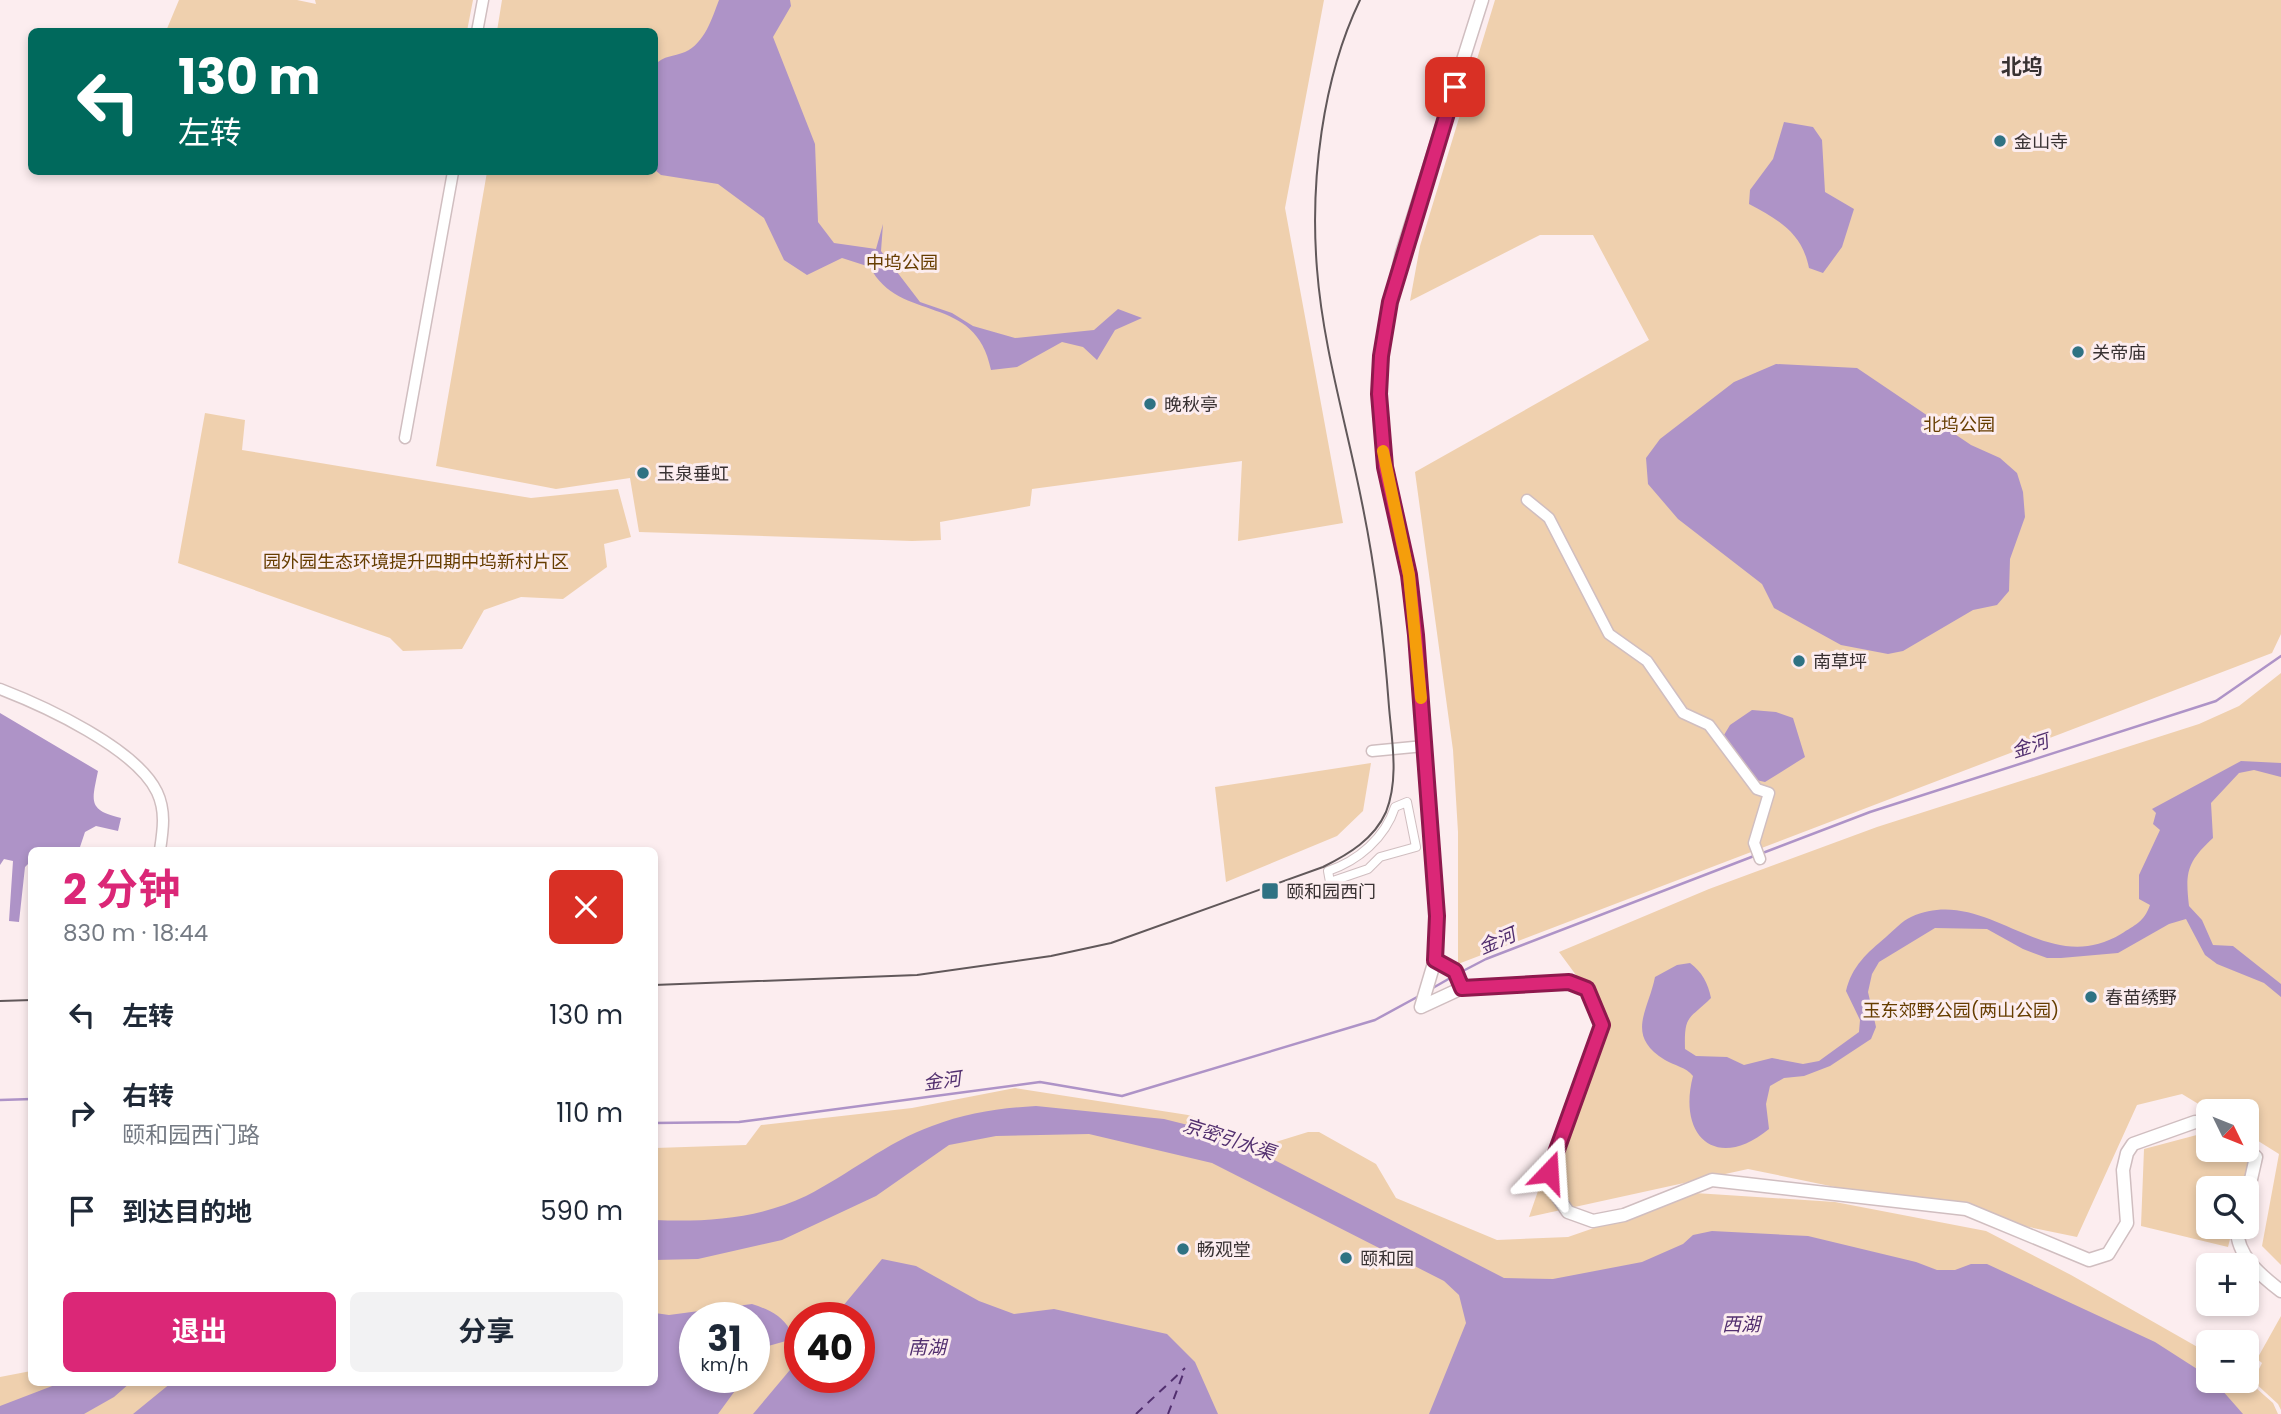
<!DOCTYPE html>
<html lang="zh">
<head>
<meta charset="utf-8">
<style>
	body { margin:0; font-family:Poppins,"Noto Sans SC",sans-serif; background:#f2f2f3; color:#1f2937; height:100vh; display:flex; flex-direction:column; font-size:26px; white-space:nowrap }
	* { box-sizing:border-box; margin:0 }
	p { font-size:23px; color:#747a83 }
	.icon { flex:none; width:38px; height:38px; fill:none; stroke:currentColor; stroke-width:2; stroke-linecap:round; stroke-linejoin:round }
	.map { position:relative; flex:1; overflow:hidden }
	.drawer { position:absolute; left:28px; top:847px; width:630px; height:539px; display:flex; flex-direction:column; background:#fff; border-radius:10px; box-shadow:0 4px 10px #0003 }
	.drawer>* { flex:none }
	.banner { position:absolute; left:28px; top:28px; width:630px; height:147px; border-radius:10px; box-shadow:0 4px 10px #0003; background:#00695c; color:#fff; overflow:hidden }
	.needle { width:46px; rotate:133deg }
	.buttons { position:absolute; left:2196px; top:1099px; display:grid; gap:14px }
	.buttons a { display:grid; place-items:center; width:63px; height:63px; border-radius:10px; background:#fff; box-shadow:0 4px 10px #0003; font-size:35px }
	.speed { position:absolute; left:679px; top:1302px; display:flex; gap:14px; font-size:35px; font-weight:700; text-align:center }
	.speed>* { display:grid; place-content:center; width:91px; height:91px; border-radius:50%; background:#fff; box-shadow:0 4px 10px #0003; line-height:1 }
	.speed small { font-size:18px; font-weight:400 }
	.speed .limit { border:10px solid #d22; background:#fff; color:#111 }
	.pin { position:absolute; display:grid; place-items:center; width:60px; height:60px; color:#fff; margin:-30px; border-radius:14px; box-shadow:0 4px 10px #0006 }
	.me { position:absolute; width:77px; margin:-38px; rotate:20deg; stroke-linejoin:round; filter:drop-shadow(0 0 5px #0008) }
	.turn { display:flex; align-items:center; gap:24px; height:147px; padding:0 35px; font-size:32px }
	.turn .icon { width:91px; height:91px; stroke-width:2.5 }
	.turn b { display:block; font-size:49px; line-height:60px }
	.round { display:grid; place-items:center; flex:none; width:74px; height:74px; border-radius:10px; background:#f2f2f3 }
	.summary { display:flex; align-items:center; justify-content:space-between; height:119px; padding:0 35px }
	h1 { font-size:42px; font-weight:700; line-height:52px; color:#db2777 }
	.button { display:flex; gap:14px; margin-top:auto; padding:14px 35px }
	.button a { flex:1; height:80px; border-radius:10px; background:#db2777; color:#fff; font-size:28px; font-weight:700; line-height:80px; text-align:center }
	.button a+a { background:#f2f2f3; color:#1f2937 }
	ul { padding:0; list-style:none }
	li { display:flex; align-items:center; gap:21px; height:98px; padding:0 35px }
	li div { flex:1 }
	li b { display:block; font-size:26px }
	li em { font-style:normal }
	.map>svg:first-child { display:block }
	.green { fill:#efd0ae; fill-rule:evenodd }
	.water { fill:#ae93c7 }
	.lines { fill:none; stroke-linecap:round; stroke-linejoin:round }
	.stream { stroke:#ae93c7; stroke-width:2.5 }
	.ferry { stroke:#522f6f; stroke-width:2; stroke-dasharray:9 7; stroke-linecap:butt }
	.pedestrian-casing { stroke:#d0bec0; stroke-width:10 }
	.minor-casing { stroke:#d0bec0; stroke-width:13 }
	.tertiary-casing { stroke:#d0bec0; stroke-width:15 }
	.pedestrian { stroke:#fff; stroke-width:8 }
	.minor { stroke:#fff; stroke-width:10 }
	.tertiary { stroke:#fff; stroke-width:12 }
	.tram { stroke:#61585a; stroke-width:2 }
	.route-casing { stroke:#8e194d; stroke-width:18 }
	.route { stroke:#db2777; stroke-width:12 }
	.slow { stroke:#f59e0b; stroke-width:12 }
	.poi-dot { fill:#2f7283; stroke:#fcedef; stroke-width:2.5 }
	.labels { text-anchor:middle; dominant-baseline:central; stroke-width:6; stroke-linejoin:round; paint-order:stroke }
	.poi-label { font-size:18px; fill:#383132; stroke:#fcedef; text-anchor:start }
	.park-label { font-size:18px; fill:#663d00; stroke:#fcedef }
	.water-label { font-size:19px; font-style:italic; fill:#522f6f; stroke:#fcedef }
	.quarter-label { font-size:21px; font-weight:bold; fill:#383132; stroke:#fcedef }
</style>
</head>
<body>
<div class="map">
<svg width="2281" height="1414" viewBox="0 0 2281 1414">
	<rect width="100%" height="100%" fill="#fcedef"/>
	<path class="green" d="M179 0H297L316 4 315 0H473L467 31H166Z
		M502 0H1324L1285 208 1343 523 1238 541 1242 461 1032 489 1030 506 940 522 941 540 912 541 639 532 630 478 556 489 436 466 487 172H654V32L497 31Z
		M1495 0H2281V634L2272 653 1458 964V832L1453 750 1415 472 1649 340 1593 235H1540L1410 301 1420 246Z
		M205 413 245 420 242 450 531 498 618 489 631 537 604 544 607 567 563 599 521 597 484 610 462 649 403 651 390 638 178 563Z
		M2281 673V1265L2262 1246 2279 1154 2247 1134V1111H2210L2182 1094 2137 1105 2077 1237 1748 1169 1529 1217 1601 1009 1559 952 1709 889 1877 827 2199 724 2239 706Z
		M1371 763 1363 811 1337 836 1226 882 1215 787Z
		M1015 1088 1188 1115 1266 1145 1308 1132H1319L1376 1164 1396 1198 1497 1240 1568 1237 1695 1193 1835 1202 1986 1231 2071 1275 2208 1353V1381L2247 1380 2273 1403 2278 1414H0V1377L31 1371 32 1382H654L655 1148 746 1145 761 1125 912 1108ZM695 1318H754V1377H695ZM800 1318H859V1377H800Z
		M2208 1132V1150H2236L2249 1161 2242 1188H2208V1227H2233L2228 1247 2141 1226 2144 1149Z
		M2281 1316V1410L2278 1404 2253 1381 2262 1363 2257 1359Z"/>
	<path class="water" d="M719 0H790L791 6 773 37 815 144 818 222 834 243 876 249 883 224 881 251 920 302 952 313 973 326 1015 338 1094 330 1118 309 1142 318 1115 330 1097 360 1083 347 1062 342 1017 367 991 370C976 292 899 324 870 267L842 258 807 275 784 260 764 218 718 184 661 175 655 170V65C664 55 673 57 685 52 705 43 712 18 719 0Z
		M1784 122 1813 127 1822 140 1825 192 1854 209 1842 247 1823 273 1809 268C1802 233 1779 220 1749 204L1750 190 1773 159Z
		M1776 364 1857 368 1971 445 2000 458 2017 473 2023 492 2025 517 2010 559 2009 591 1997 605 1973 610 1903 651 1888 654 1841 645 1774 608 1762 584 1678 519 1648 484 1646 458 1660 439 1734 382Z
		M1752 710 1776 712 1793 718 1805 757 1765 782 1756 780 1724 735 1730 725Z
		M0 713 98 771C92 801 87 810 121 818L118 831 96 826 85 832 79 850H32L31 861 25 867 19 922 9 921 13 861 4 859 0 865Z
		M2241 761 2281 763V777L2254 770 2239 773 2211 803 2213 838C2187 862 2185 872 2189 906L2202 920 2213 945 2233 946 2281 984V997L2264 983 2217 964 2205 955 2186 919 2169 924 2118 953 2061 958H2047L2023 949 1987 929 1935 928 1879 962 1872 974 1868 992 1876 1027 1871 1039 1830 1066 1804 1076 1784 1078 1770 1086 1766 1104 1769 1129C1717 1172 1677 1137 1693 1076 1686 1067 1675 1066 1665 1060 1625 1035 1648 1012 1655 977L1677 965 1690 963C1702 972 1708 983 1711 998 1689 1020 1684 1014 1685 1049L1696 1056 1727 1057 1744 1065 1772 1058 1803 1064 1819 1061 1859 1032 1860 1020 1846 991C1852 966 1867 953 1886 937 1894 930 1902 921 1911 917 1987 883 2044 980 2121 934 2135 925 2144 922 2150 905L2139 899V875L2160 830 2153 824 2156 813 2152 809Z
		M1036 1106 1164 1119 1224 1134 1504 1278 1553 1279 1642 1262 1683 1244 1693 1235 1712 1231 1808 1236 1916 1262 1937 1270H1955L1971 1264H1987L2155 1342 2208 1376V1381H2214L2243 1414H1429L1466 1323 1459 1295 1444 1281 1212 1163 1089 1134 996 1136 949 1145 876 1196 782 1240 698 1259 655 1260V1220C706 1222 758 1219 806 1196 848 1175 887 1142 932 1126 966 1113 1000 1108 1036 1106Z
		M882 1259 916 1266 979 1301 1014 1314 1054 1309 1167 1334 1195 1362 1218 1414H753L800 1358V1377H859V1318H833Z
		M752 1304C767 1309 782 1315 790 1330L786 1341 754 1350V1318H695V1377H745L718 1414H133L171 1383 654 1382 655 1313 669 1315Z
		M60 1383V1382L130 1383 114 1397 84 1414H0V1406Z"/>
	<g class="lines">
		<path class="stream" d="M1760 854 1870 812 2216 701 2281 656
			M1461 972 1486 959 1754 856
			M1431 989 1452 977
			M0 1100 32 1099
			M654 1123 739 1122 1040 1082 1122 1096 1375 1020 1419 996"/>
		<path class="ferry" d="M1136 1414 1185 1368
			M1168 1414 1185 1369"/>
		<g class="pedestrian-casing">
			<path id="pedestrian" d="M1407 802 1416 847 1380 857 1368 869 1330 882 1328 871C1358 861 1385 838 1395 807Z"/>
		</g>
		<g class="minor-casing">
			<path id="minor" d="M477 32 483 0
				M405 438 453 172
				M1527 500 1549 518 1609 634 1647 661 1683 713 1709 725 1757 789 1769 793 1754 843 1760 859
				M0 689C44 706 136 748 157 792 166 811 163 830 160 850
				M1372 751 1424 746"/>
		</g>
		<g class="tertiary-casing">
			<path id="tertiary" d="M1435 960 1455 971 1462 988
				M1421 1007 1462 988 1568 982 1587 989 1602 1025 1549 1173 1557 1196 1568 1212 1593 1221 1624 1215 1712 1180 1966 1209 2089 1260 2108 1254 2127 1223 2123 1170 2127 1153 2133 1144 2195 1122 2208 1123
				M1421 1007 1435 960 1437 916 1416 635 1409 575 1385 467 1379 394 1384 333 1402 253 1482 0
				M2247 1150 2256 1157 2247 1197
				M2237 1227C2236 1255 2260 1275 2281 1291"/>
		</g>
		<use href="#pedestrian" class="pedestrian"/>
		<use href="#minor" class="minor"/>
		<use href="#tertiary" class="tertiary"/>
		<path class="tram" d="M654 985 917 975 1051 956 1111 943 1323 867C1349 854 1374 839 1386 812 1399 779 1392 742 1389 707 1384 639 1376 571 1362 503 1347 426 1323 348 1317 269 1310 182 1322 79 1360 0
			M0 1001 32 1000"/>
	</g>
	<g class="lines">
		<g class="route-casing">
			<path id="route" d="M1455 87 1390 302 1381 356 1379 394 1385 467 1409 575 1416 635 1437 916 1435 960 1455 971 1462 988 1569 982 1587 989 1602 1025 1549 1172"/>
		</g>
		<use href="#route" class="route"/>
		<path class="slow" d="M1383 451 1409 575 1421 698"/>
	</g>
	<g class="poi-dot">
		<circle cx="2000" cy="141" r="7"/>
		<circle cx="2078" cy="352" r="7"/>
		<circle cx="1150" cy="404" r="7"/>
		<circle cx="643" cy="473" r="7"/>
		<circle cx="1799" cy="661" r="7"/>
		<rect x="1261" y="882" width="18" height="18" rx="3.5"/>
		<circle cx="2091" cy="997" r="7"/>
		<circle cx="1183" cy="1249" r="7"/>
		<circle cx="1346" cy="1258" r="7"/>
	</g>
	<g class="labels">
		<g class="poi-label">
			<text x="2014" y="141">金山寺</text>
			<text x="2092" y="352">关帝庙</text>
			<text x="1164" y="404">晚秋亭</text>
			<text x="657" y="473">玉泉垂虹</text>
			<text x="1813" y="661">南草坪</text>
			<text x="1286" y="891">颐和园西门</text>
			<text x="2105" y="997">春苗绣野</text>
			<text x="1197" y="1249">畅观堂</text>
			<text x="1360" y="1258">颐和园</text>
		</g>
		<g class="park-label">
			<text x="902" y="262">中坞公园</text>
			<text x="1959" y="424">北坞公园</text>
			<text x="416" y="561">园外园生态环境提升四期中坞新村片区</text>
			<text x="1961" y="1010">玉东郊野公园(两山公园)</text>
		</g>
		<g class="water-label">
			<text transform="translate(2030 746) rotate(-18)">金河</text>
			<text transform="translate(1497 941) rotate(-23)">金河</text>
			<text transform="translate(942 1081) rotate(-8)">金河</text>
			<text transform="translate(1229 1139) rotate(18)">京密引水渠</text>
			<text x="1741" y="1324">西湖</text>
			<text x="927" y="1347">南湖</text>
		</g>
		<g class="quarter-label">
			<text x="2022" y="66">北坞</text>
		</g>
	</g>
</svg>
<div class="buttons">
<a><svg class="needle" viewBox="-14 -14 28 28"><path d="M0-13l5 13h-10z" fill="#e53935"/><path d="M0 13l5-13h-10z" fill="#747a83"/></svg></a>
<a><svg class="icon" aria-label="search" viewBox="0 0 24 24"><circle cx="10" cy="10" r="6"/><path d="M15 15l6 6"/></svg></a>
<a>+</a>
<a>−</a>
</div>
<div class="speed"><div>31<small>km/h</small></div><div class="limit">40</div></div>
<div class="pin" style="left:1455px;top:87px;background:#d93025"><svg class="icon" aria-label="arrive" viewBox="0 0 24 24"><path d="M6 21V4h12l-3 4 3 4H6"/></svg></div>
<svg class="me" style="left:1549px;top:1172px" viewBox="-20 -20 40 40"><path d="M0-17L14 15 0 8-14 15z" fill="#db2777" stroke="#fff" stroke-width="4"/></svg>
<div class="banner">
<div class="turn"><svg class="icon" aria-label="left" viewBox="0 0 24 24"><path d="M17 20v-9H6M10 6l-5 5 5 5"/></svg><div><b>130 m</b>左转</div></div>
</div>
<section class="drawer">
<div class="summary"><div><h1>2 分钟</h1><p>830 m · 18:44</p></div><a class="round" style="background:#d93025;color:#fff"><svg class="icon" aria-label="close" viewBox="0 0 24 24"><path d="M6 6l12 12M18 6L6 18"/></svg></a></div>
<ul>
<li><svg class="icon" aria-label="left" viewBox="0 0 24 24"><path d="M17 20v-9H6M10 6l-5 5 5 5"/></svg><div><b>左转</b></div><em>130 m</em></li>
<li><svg class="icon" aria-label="right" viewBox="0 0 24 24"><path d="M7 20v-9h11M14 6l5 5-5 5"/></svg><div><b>右转</b><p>颐和园西门路</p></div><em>110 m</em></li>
<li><svg class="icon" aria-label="arrive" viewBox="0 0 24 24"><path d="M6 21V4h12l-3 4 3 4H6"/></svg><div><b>到达目的地</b></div><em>590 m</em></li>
</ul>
<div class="button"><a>退出</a><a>分享</a></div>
</section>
</div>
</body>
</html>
